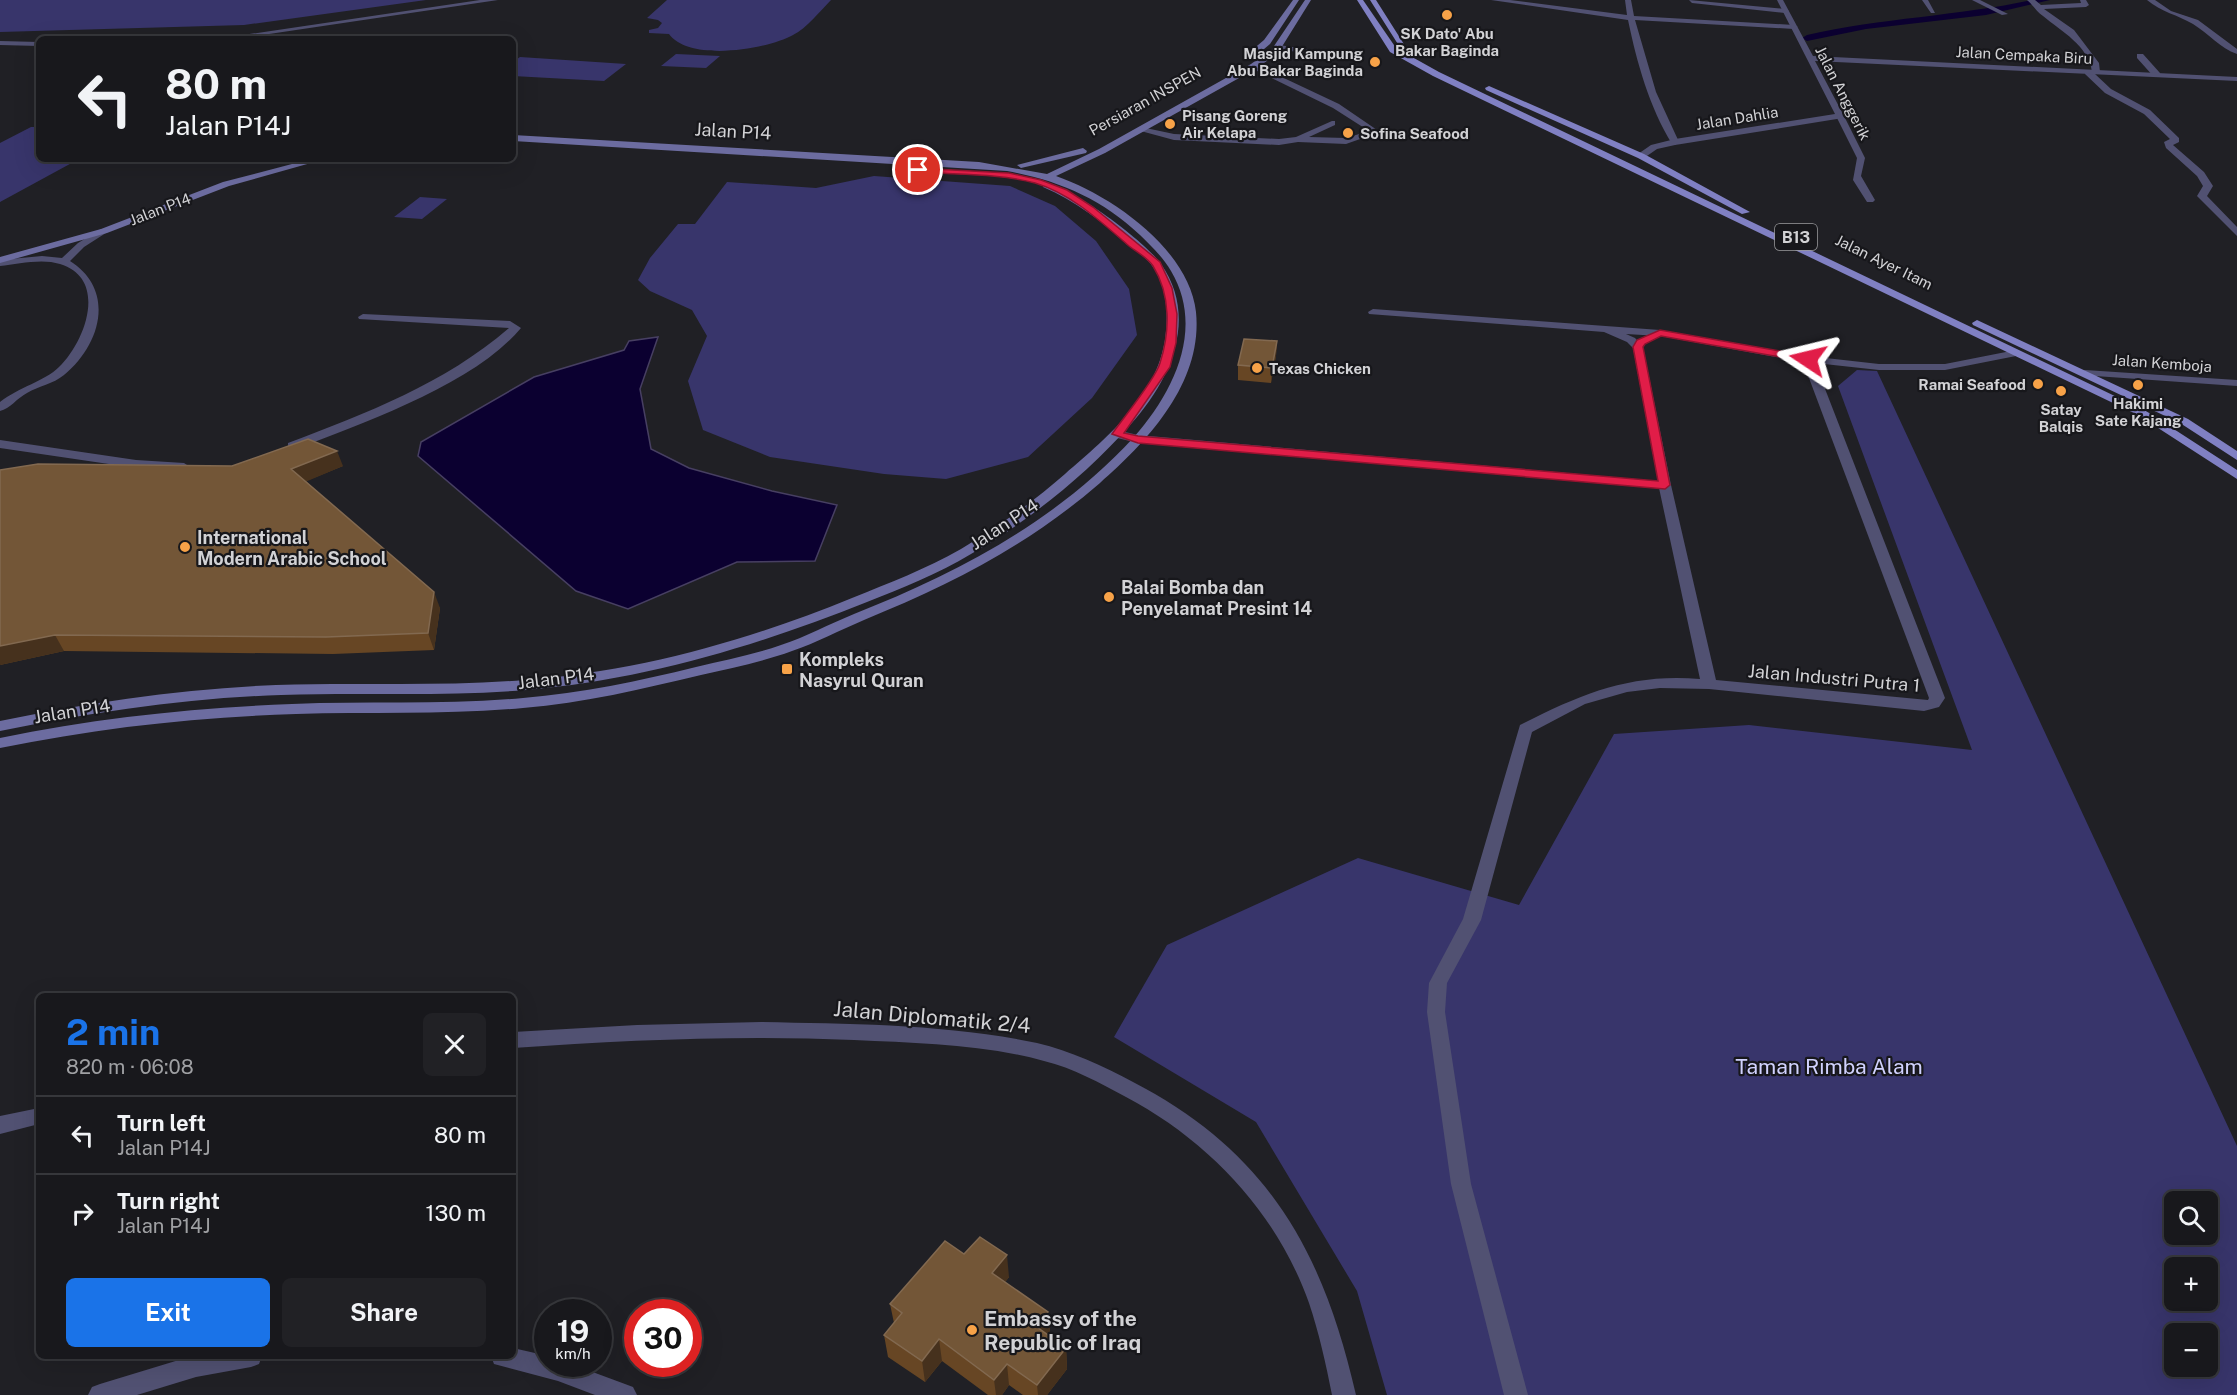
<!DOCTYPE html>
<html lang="en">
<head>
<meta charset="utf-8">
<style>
	body { margin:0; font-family:"Public Sans",sans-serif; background:#212125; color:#f1f3f6; height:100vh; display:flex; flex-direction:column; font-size:22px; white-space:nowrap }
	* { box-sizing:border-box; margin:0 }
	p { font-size:20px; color:#9fa0a3 }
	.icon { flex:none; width:33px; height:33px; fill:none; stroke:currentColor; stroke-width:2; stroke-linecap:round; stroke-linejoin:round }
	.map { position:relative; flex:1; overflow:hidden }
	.sheet { position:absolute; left:36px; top:993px; width:480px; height:366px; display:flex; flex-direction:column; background:#18181c; border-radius:9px; box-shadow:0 6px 24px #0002,0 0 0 2px #36373b }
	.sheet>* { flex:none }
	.banner { position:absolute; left:36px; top:36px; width:480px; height:126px; border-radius:9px; box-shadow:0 6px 24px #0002,0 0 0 2px #36373b; background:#18181c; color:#f1f3f6; overflow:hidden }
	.controls { position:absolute; left:2164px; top:1191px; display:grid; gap:12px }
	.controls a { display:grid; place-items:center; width:54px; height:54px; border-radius:9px; background:#18181c; box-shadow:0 6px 24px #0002,0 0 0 2px #36373b; font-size:30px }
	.speed { position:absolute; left:534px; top:1299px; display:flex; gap:12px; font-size:30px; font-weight:700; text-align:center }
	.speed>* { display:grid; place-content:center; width:78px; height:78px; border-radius:50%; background:#18181c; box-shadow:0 6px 24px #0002,0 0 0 2px #36373b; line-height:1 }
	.speed small { font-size:15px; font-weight:400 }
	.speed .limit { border:9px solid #d22; background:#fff; color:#111 }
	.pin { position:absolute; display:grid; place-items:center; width:51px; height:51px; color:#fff; margin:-26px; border:3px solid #fff; border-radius:50%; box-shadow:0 2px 6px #0007 }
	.me { position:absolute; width:66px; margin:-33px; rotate:280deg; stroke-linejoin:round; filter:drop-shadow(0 0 4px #0008) }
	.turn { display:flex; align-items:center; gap:21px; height:126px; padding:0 30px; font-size:27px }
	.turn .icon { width:78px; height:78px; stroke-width:2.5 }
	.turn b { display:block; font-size:42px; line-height:51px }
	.round { display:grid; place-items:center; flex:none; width:63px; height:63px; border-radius:9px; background:#212125 }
	.overview { display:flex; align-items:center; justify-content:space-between; height:102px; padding:0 30px }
	h1 { font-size:36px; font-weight:700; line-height:45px; color:#1a73e8 }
	.button { display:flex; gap:12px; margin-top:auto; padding:12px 30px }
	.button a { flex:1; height:69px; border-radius:9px; background:#1a73e8; color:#fff; font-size:24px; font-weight:700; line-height:69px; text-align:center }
	.button a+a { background:#212125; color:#f1f3f6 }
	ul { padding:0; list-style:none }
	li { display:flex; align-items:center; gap:18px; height:78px; padding:0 30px; border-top:2px solid #36373b }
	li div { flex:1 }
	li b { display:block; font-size:22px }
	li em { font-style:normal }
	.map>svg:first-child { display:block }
	.green { fill:#38356b; fill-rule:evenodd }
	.water { fill:#0b0030; stroke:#473f62; stroke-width:1.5 }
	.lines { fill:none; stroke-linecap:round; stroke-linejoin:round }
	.canal { fill:#0b0030; fill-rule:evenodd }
	.minor { fill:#515172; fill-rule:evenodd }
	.tertiary { fill:#515172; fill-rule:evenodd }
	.secondary { fill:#6c6ca0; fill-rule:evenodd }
	.primary { fill:#8080c3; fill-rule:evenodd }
	.wall { fill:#674624 }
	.shaded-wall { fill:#46311d }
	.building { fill:#735637; stroke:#826950; stroke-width:1.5 }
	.route { fill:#e11d48; stroke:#92132f; stroke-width:1.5 }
	.poi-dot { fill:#f7a248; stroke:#17171b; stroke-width:2 }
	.labels { text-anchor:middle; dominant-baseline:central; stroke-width:4.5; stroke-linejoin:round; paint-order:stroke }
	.far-poi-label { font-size:15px; font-weight:bold; fill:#d2d2d5; stroke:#17171b }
	.far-street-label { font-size:15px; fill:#d2d2d5; stroke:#17171b }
	.shield { fill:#17171b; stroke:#9a9a9d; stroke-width:1.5 }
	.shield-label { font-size:16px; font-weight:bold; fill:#d2d2d5 }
	.street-label { font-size:18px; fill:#d2d2d5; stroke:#17171b }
	.poi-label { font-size:18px; font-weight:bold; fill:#d2d2d5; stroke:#17171b; text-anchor:start }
	.near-street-label { font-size:21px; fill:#d2d2d5; stroke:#17171b }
	.near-park-label { font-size:21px; fill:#d1d2fe; stroke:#17171b }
	.near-poi-label { font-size:21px; font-weight:bold; fill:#d2d2d5; stroke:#17171b; text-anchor:start }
</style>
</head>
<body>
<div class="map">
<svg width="2237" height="1395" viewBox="0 0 2237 1395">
	<rect width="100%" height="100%" fill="#202025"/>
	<path class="green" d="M0 0H426L244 25 0 32Z
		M667 0H831C820 11 807 28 793 35 766 50 689 62 669 34L649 33V30L658 28 662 23 658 20 647 18Z
		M676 54 720 56 706 68 661 66Z
		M520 57 626 64 604 81 513 76V62Z
		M31 127H39V159H79L0 202V143Z
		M874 176 1010 186 1055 206 1096 241 1129 289 1137 335 1092 398 1028 457 946 479 884 474 770 457 703 430 688 381 707 336 692 310 650 291 638 280 650 258 678 224H695L727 182 816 188Z
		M420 197 447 199 422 219 394 217Z
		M1857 370 1877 371 2237 1146V1395H1387L1357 1291 1256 1122 1114 1037 1167 945 1358 858 1519 905 1614 734 1749 725 1972 750 1838 386ZM2175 1202H2208V1234H2175ZM2175 1268H2208V1300H2175ZM2175 1334H2208V1366H2175Z"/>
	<path class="water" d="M658 337 640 389 651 449 689 468 772 491 837 505 815 561 737 562 628 609 576 591 418 456 421 442 534 377 624 350 629 341Z"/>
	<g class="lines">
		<path class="canal" d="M2032 0H2050L1986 15 1866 29 1807 41 1802 38 1807 35C1881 18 1958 16 2032 0Z"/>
		<path class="minor" d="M1491 0H1510L1627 15 1625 0H1631L1634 16 1794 25 1798 27 1794 29 1635 20 1656 92 1679 142 1675 145 1672 144C1649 106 1637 63 1628 20Z
			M1689 0 1785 9 1789 11 1785 13 1692 3Z
			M1922 0H1928L1935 13H1931Z
			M1972 0H1980L2008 14 2002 15Z
			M2027 0H2035L2041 5 2081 3 2080 0H2086L2089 5 2086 7 2044 9 2074 30 2099 63 2100 72 2095 74 2111 89 2150 110 2179 138V142L2173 145 2204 172 2213 186 2207 196 2237 227V236L2197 196 2203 186 2197 176 2166 148 2164 142 2170 139 2144 114 2105 93 2085 74V70L2092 72C2089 46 2061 31 2043 16 2036 11 2033 5 2027 0Z
			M2147 0H2155L2171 11 2198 20 2237 49V54C2220 48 2209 34 2193 24 2178 15 2161 12 2147 0Z
			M1279 45 1319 51 1323 53 1319 55 1276 49Z
			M2137 54H2143L2160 73V77H2154L2137 58Z
			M1254 64 1339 104 1380 132 1346 144 1298 142 1279 145 1174 140 1137 130 1141 127 1174 134 1279 139 1296 137 1332 121H1335V125L1309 137 1346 138 1369 131 1333 108 1251 68 1250 66Z
			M1837 114 1844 116 1865 158 1861 176 1875 200 1873 202H1867L1853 180 1857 158 1836 116Z
			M101 229 109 231 84 247 70 261C116 290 101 345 64 375 53 384 39 386 27 393 17 398 10 409 0 411V402C19 387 45 381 59 367 85 342 109 279 60 264 42 258 18 264 0 266V260L42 256 62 258 78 243Z
			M1373 309 1660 330 1808 356 1879 364H1945L2016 350 2021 353 2016 356 1945 370H1879L1815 363 1945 698 1939 707 1924 711 1709 689 1660 688 1627 692 1585 704 1532 732 1481 920 1447 983 1445 1012 1471 1184 1528 1395H1504L1451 1184 1427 1012 1429 983 1463 919 1520 725C1581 694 1630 673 1700 679L1659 488 1138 443 1113 437 1111 434 1117 430 1138 435 1658 481 1633 348 1627 342 1604 332 1369 314 1368 312ZM1626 334 1660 336 1803 362 1929 698 1928 700 1716 680 1671 485 1643 347 1635 338Z
			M363 314 510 321 521 328C473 385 365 422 296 449H288V443C367 413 444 384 509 328L359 319 358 317Z
			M2085 370 2237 380V386L2081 375 2079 373Z
			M0 440 136 460 184 463 190 467 184 471 136 468 0 448Z
			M761 1022C852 1024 947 1024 1037 1043 1071 1051 1103 1066 1133 1082 1268 1152 1323 1251 1356 1395H1332C1326 1364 1319 1333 1309 1303 1277 1213 1209 1141 1126 1097 1100 1083 1073 1068 1044 1061 983 1044 917 1043 854 1040 740 1035 627 1040 513 1048V1032L637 1025Z
			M39 1108V1124L0 1134V1116Z
			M513 1348 548 1356V1364H571L625 1384 633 1387 637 1395H595L558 1381 494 1364 491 1356H513Z
			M192 1356H262L259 1364 251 1367 196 1377 137 1395H88L92 1387 100 1384Z"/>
		<path class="tertiary" d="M480 0H498L235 39H216Z
			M1777 0H1783L1813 56 2237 77V81L1815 61 1844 116 1843 118 1675 145 1657 149 1644 158H1638V154L1651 145 1675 139 1835 114Z
			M0 41 39 42V46L0 45Z"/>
		<path class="secondary" d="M1293 0H1299L1270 44 1251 60H1245V56L1264 40Z
			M1305 0H1311L1278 53 1257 68 1105 153 1056 176C1111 195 1189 249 1196 312 1203 382 1149 440 1100 483 1027 546 952 584 864 620 840 630 816 643 792 651 762 662 731 668 701 675 642 689 584 703 523 708 448 715 372 712 296 714 196 717 97 728 0 748V738C96 718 194 708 292 704 369 701 447 705 523 698 582 693 639 681 696 667 724 660 753 655 781 645 806 637 829 624 854 614 958 573 1057 521 1134 437 1174 392 1205 328 1171 271 1163 257 1151 246 1140 235 1101 198 1057 180 1007 171L513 141V135L979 162 1047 174 1099 149 1251 64 1272 49Z
			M1083 148 1087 151 1086 153 1021 168 1017 165Z
			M311 159H325L229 186 107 233 0 263V257L101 229 223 182Z
			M1043 183C1070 185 1145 241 1161 264 1199 318 1170 381 1131 424 1086 475 1030 520 971 554 938 574 902 588 867 602 757 646 644 680 526 690 445 697 363 692 281 695 186 698 93 712 0 731V721C91 702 183 689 276 685 359 682 442 687 524 680 637 672 747 641 852 598 889 583 926 569 961 549 998 527 1033 502 1065 474 1110 435 1161 393 1166 331 1168 311 1166 290 1156 272 1150 260 1140 254 1130 245 1102 222 1076 201 1043 187Z"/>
		<path class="primary" d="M1357 0H1363L1396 48 1439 72 2146 411 2237 470V479L2138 415 1433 76 1390 52Z
			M1370 0H1376L1407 49H1401Z
			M1489 86 1644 154 1750 212 1742 214 1638 158 1486 90 1485 88Z
			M1977 320 2188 419 2237 451V460L2180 423 1973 325 1972 323Z"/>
	</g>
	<path class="wall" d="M1277 341 1276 356 1271 383 1238 380V365Z
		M232 466H343L306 481 440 608 434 650 333 654 64 651 0 665Z
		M964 1254 1009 1277 1005 1282 1048 1312 1050 1334 1048 1335 1066 1348 1067 1369 1047 1395H1023L1009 1385 1002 1395H988L942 1361 925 1382 888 1357 884 1335 894 1323 890 1304Z"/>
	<path class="shaded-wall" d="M1277 341 1276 356 1271 383 1272 368Z
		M337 451 343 466 298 485 291 469Z
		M434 592 440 608 434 650 428 633Z
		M55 635 64 651 0 665V646Z
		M1007 1255 1009 1277 995 1296 992 1273Z
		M1048 1312 1050 1334 1038 1349 1037 1327Z
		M939 1339 942 1361 925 1382 922 1361Z
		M1066 1348 1067 1369 1047 1395H1038L1037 1385Z
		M1007 1364 1009 1385 1002 1395H996L994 1380Z"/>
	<path class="building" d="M1244 339 1277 341 1272 368 1238 365Z
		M308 439 337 451 291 469 434 592 428 633 326 637 55 635 0 646V470L38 464 232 466Z
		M980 1237 1007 1255 992 1273 1048 1312 1037 1327 1066 1348 1037 1385 1007 1364 994 1380 939 1339 922 1361 884 1335 902 1313 890 1304 945 1241 964 1254Z"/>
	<path class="route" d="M915 168 1009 173 1041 180 1067 190 1093 207 1160 262 1172 288 1177 314 1176 343 1170 367 1124 433 1138 436 1658 481 1633 347 1637 340 1660 330 1808 356 1813 359 1808 362 1661 336 1645 344 1643 347 1670 485 1665 489 1138 443 1112 434C1123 418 1155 380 1160 363 1170 332 1171 295 1153 266 1148 258 1137 252 1129 246 1101 222 1072 194 1035 183 998 173 956 175 918 172L914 170Z"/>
	<g class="poi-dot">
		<circle cx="1447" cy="15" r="6"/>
		<circle cx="1375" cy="62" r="6"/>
		<circle cx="1170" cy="124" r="6"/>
		<circle cx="1348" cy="133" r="6"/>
		<circle cx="1257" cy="368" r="6"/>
		<circle cx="2038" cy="384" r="6"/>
		<circle cx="2138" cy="385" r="6"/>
		<circle cx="2061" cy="391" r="6"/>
		<circle cx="185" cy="547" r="6"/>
		<circle cx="1109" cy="597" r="6"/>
		<rect x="781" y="663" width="12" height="12" rx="3"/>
		<circle cx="972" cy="1330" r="6"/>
	</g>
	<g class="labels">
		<g class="far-poi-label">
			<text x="1447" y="33">SK Dato' Abu<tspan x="1447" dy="17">Bakar Baginda</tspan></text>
			<text x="1363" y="53" text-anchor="end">Masjid Kampung<tspan x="1363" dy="17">Abu Bakar Baginda</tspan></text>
			<text x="1182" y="115" text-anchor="start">Pisang Goreng<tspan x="1182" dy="17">Air Kelapa</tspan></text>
			<text x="1360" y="133" text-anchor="start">Sofina Seafood</text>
			<text x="1269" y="368" text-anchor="start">Texas Chicken</text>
			<text x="2026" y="384" text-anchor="end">Ramai Seafood</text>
			<text x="2138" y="403">Hakimi<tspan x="2138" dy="17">Sate Kajang</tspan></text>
			<text x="2061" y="409">Satay<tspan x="2061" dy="17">Balqis</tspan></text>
		</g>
		<g class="far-street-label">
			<text transform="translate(2024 55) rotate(3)">Jalan Cempaka Biru</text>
			<text transform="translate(1843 93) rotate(63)">Jalan Anggerik</text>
			<text transform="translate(1145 101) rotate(-29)">Persiaran INSPEN</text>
			<text transform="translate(1737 118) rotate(-9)">Jalan Dahlia</text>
			<text transform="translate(160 209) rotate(-21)">Jalan P14</text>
			<text transform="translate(1884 262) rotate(26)">Jalan Ayer Itam</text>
			<text transform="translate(2162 363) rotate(4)">Jalan Kemboja</text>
		</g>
		<rect class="shield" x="1775" y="224" width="42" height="26" rx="4.5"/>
		<g class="shield-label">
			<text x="1796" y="237">B13</text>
		</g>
		<g class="street-label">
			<text transform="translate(733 131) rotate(3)">Jalan P14</text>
			<text transform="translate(1004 524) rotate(-33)">Jalan P14</text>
			<text transform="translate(556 678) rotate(-7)">Jalan P14</text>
			<text transform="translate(1834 678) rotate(5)">Jalan Industri Putra 1</text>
			<text transform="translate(72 711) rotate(-9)">Jalan P14</text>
		</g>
		<g class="poi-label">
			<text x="197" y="537">International<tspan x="197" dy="21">Modern Arabic School</tspan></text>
			<text x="1121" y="587">Balai Bomba dan<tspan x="1121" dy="21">Penyelamat Presint 14</tspan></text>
			<text x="799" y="659">Kompleks<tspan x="799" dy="21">Nasyrul Quran</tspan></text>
		</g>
		<g class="near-street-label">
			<text transform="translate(932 1017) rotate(5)">Jalan Diplomatik 2/4</text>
		</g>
		<g class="near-park-label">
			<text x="1829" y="1066">Taman Rimba Alam</text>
		</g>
		<g class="near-poi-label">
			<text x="984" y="1318">Embassy of the<tspan x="984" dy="24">Republic of Iraq</tspan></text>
		</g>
	</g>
</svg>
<div class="controls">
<a><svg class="icon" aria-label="search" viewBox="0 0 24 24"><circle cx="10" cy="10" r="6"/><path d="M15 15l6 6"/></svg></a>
<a>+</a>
<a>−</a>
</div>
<div class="speed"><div>19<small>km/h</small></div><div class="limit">30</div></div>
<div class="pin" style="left:918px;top:170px;background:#d93025"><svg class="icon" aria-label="arrive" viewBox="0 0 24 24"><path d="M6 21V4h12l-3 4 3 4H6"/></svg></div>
<svg class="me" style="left:1808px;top:359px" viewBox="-20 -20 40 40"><path d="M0-17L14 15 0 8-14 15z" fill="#e11d48" stroke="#fff" stroke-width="4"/></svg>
<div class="banner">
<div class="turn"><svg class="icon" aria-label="left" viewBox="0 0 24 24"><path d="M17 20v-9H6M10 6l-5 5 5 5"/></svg><div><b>80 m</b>Jalan P14J</div></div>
</div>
<section class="sheet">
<div class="overview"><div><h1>2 min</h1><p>820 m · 06:08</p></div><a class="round"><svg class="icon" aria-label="close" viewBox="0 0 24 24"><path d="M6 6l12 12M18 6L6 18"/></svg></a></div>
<ul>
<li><svg class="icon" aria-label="left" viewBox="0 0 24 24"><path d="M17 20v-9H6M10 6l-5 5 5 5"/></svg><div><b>Turn left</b><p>Jalan P14J</p></div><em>80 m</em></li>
<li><svg class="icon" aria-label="right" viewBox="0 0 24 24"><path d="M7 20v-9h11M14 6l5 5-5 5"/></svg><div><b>Turn right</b><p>Jalan P14J</p></div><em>130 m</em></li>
</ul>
<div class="button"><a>Exit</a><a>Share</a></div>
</section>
</div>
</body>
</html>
